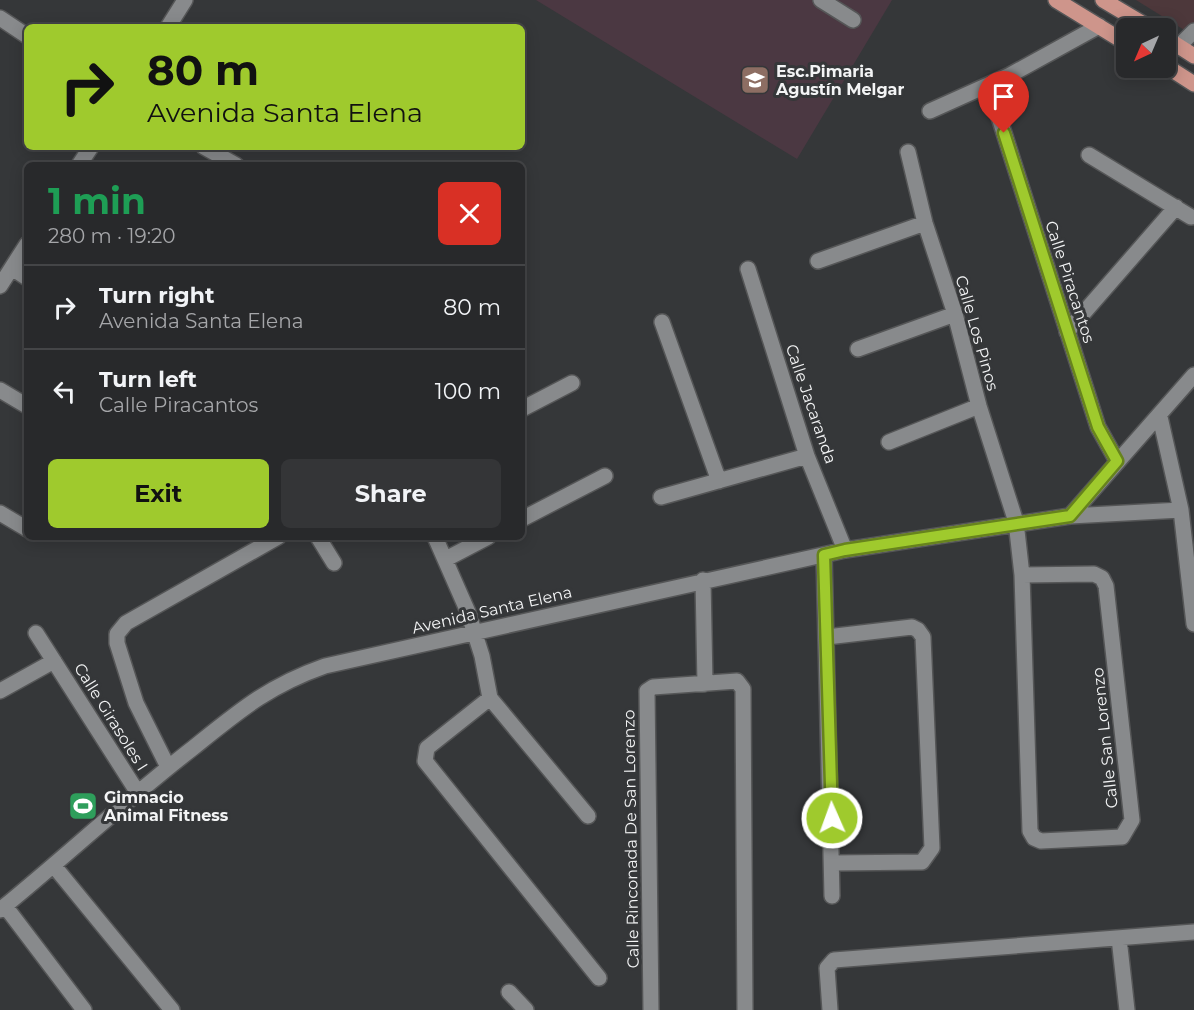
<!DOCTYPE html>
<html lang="en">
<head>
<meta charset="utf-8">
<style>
	body { margin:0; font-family:Montserrat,sans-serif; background:#343537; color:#f1f3f6; height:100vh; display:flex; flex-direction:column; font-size:22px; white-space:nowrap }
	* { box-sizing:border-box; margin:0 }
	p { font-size:20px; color:#a5a6a9 }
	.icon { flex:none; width:33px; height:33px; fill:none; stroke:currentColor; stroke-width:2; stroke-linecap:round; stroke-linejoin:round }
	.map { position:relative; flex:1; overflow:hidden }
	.sheet { position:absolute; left:24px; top:162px; width:501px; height:378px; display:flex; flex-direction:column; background:#28292b; border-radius:9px; box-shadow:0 3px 15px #0003,0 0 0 2px #444547 }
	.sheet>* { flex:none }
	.hud { position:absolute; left:24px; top:24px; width:501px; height:126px; border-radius:9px; box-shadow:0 3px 15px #0003,0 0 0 2px #444547; background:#9fca2d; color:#111; overflow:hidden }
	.needle { width:39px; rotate:224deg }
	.fabs { position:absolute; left:1116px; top:18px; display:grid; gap:12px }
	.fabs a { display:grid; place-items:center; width:60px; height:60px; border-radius:9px; background:#28292b; box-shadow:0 3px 15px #0003,0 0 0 2px #444547; font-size:30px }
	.pin { position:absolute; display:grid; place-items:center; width:51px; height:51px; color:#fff; margin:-62px -26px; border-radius:50% 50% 50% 0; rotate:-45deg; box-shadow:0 0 6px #0007 }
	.pin .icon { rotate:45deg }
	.me { position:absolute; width:66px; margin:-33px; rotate:358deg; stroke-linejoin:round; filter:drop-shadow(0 0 4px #0008) }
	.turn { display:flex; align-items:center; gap:21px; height:126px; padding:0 24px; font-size:27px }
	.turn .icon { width:78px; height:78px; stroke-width:2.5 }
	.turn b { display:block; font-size:42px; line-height:51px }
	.round { display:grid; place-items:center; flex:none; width:63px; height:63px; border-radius:9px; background:#343537 }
	.headline { display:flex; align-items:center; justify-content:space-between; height:102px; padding:0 24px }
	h1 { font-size:36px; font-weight:700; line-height:45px; color:#1e9e55 }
	.button { display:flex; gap:12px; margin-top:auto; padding:12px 24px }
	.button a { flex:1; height:69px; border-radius:9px; background:#9fca2d; color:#111; font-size:24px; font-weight:700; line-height:69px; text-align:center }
	.button a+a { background:#343537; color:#f1f3f6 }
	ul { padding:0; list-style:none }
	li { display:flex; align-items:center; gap:18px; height:84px; padding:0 24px; border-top:2px solid #444547 }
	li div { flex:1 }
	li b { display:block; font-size:22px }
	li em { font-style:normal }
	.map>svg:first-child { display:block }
	.industrial { fill:#4d383b }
	.education { fill:#4b3842 }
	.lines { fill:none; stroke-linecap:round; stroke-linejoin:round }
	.minor-casing { stroke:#555657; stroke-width:18 }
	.major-casing { stroke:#555657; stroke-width:18 }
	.minor { stroke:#888a8c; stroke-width:15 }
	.major { stroke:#ce958b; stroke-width:15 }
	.route-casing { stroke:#67831d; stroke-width:15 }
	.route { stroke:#9fca2d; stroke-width:10 }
	.labels { text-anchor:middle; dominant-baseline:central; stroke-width:6; stroke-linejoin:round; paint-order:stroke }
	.poi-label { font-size:16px; font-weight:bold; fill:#f3f4f5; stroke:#353739; text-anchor:start }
	.street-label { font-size:16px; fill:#f3f4f5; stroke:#353739 }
</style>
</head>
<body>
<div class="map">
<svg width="1194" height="1010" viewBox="0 0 1194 1010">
	<rect width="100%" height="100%" fill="#353739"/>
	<path class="industrial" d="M1136 0H1194V36Z"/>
	<path class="education" d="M536 0H892L797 159Z"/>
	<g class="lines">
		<g class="minor-casing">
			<path id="minor" d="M821 0 853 20
				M0 18 27 36
				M168 27 185 0
				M1179 46 1194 31
				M930 111 1010 75 1099 26
				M997 111 1098 427 1117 461
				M204 147 236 165
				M908 152 925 223 955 314 979 406 1016 522 1022 575 1030 831 1034 838 1041 841 1122 837 1132 820 1106 586 1102 578 1094 574 1022 575
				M1089 155 1191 217
				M79 165 91 147
				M818 261 925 223
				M12 268 27 278
				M748 269 807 456 845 550
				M0 286 27 244
				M662 322 719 481
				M1067 332 1176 207
				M858 349 955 314
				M0 390 27 406
				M522 409 572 383
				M1160 417 1181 510 1194 624
				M889 442 979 406
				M661 497 807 456
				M0 513 27 529
				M1070 516 1194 375
				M522 519 605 476
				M318 537 334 563
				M435 537 468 612 482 656 490 698 588 816
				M824 555 832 896
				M446 559 488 537
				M703 580 705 684
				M36 633 138 793
				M827 637 912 627 918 630 923 637 932 848 922 862 833 863
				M0 691 54 661
				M490 698 427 748 425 761 599 978
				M168 767 136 703 117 643V634L126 623 278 537
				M54 866 172 1010
				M5 906 84 1010
				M0 910C65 857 127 799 193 748 239 711 268 686 325 666L845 550 1070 516 1181 510
				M1119 938 1127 1010
				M509 992 526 1010
				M651 1010 647 691 653 687 737 681 743 689 745 1010
				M830 1010 827 968 834 960 1194 932"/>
		</g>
		<g class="major-casing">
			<path id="major" d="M1056 0 1126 43
				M1103 0 1150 28
				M1166 38 1194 56
				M1166 66 1194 84"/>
		</g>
		<use href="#minor" class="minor"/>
		<use href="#major" class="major"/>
	</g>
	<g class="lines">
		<g class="route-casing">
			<path id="route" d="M832 818 824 555 845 550 1070 516 1117 461 1098 427 1004 133"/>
		</g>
		<use href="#route" class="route"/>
	</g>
	<defs>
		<g id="school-square" transform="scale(1.5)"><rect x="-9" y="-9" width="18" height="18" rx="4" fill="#8d6e63" stroke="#353739"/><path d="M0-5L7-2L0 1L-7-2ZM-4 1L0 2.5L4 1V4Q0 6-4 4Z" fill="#fff"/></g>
		<g id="stadium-square" transform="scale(1.5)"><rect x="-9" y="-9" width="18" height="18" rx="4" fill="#2e9e5b" stroke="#353739"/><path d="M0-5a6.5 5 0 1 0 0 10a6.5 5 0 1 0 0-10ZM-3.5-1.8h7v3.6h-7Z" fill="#fff"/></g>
	</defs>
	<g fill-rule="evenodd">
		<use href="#school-square" x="755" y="80"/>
		<use href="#stadium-square" x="83" y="806"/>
	</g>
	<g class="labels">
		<g class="poi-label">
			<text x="776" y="71">Esc.Pimaria<tspan x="776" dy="18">Agustín Melgar</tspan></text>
			<text x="104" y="797">Gimnacio<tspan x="104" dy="18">Animal Fitness</tspan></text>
		</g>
		<g class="street-label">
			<text transform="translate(1070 282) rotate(72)">Calle Piracantos</text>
			<text transform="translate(977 333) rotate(74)">Calle Los Pinos</text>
			<text transform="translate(811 404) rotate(71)">Calle Jacaranda</text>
			<text transform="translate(492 610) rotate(-13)">Avenida Santa Elena</text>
			<text transform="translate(111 717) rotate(58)">Calle Girasoles I</text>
			<text transform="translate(1105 738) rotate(-96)">Calle San Lorenzo</text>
			<text transform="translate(631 839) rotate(-91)">Calle Rinconada De San Lorenzo</text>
		</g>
	</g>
</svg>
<div class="fabs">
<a><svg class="needle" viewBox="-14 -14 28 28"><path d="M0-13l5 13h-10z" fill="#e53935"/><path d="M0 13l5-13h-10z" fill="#a5a6a9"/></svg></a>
</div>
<div class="pin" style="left:1004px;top:133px;background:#d93025"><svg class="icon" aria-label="arrive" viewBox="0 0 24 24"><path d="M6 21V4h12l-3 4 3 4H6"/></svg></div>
<svg class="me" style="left:832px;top:818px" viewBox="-20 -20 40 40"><circle r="17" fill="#9fca2d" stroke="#fff" stroke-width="3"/><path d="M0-11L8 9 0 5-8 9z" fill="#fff"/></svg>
<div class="hud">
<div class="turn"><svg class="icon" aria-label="right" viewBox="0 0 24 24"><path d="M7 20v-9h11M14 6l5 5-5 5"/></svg><div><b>80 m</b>Avenida Santa Elena</div></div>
</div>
<section class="sheet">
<div class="headline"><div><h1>1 min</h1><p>280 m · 19:20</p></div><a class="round" style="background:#d93025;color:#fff"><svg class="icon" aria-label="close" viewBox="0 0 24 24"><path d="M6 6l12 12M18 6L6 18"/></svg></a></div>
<ul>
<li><svg class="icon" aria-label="right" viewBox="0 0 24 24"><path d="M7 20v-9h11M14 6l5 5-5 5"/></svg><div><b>Turn right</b><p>Avenida Santa Elena</p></div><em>80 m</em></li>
<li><svg class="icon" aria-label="left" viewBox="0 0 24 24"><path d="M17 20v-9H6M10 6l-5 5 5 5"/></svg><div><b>Turn left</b><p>Calle Piracantos</p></div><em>100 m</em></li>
</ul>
<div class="button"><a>Exit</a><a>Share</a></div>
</section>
</div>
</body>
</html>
